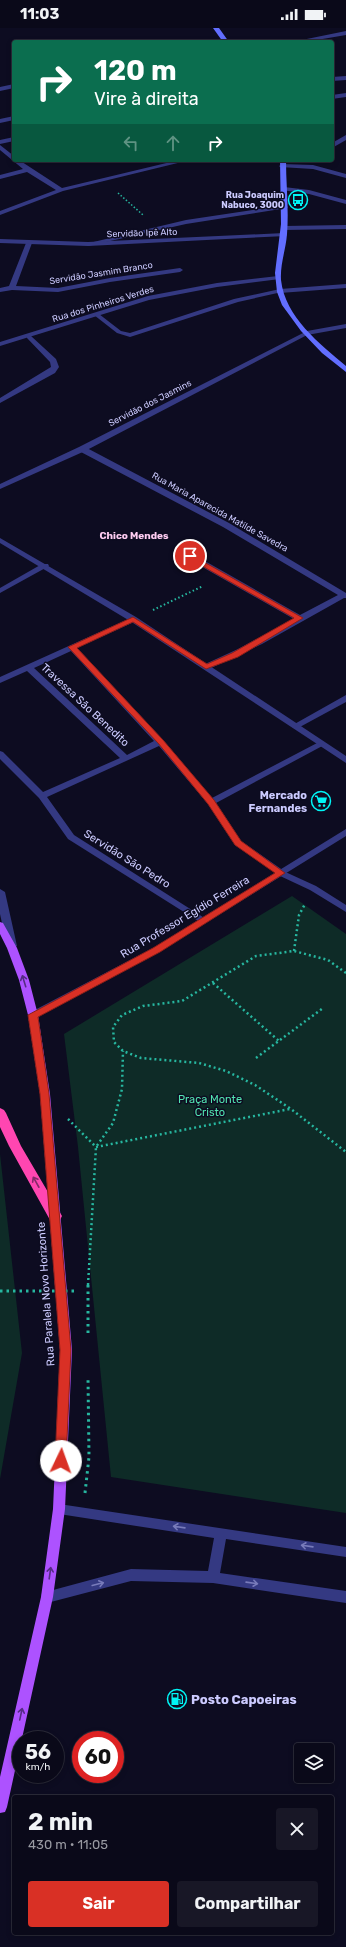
<!DOCTYPE html>
<html lang="pt">
<head>
<meta charset="utf-8">
<style>
	body { margin:0; font-family:Rubik,sans-serif; background:#181726; color:#f1f3f6; height:100vh; display:flex; flex-direction:column; font-size:15px; white-space:nowrap }
	* { box-sizing:border-box; margin:0 }
	p { font-size:13px; color:#999aa2 }
	.icon { flex:none; width:22px; height:22px; fill:none; stroke:currentColor; stroke-width:2; stroke-linecap:round; stroke-linejoin:round }
	.map { position:relative; flex:1; overflow:hidden }
	.side { position:absolute; left:12px; top:1767px; width:322px; height:140px; display:flex; flex-direction:column; background:#0a0919; border-radius:4px; box-shadow:0 2px 6px #0003,0 0 0 1px #2a2a38 }
	.side>* { flex:none }
	.top-card { position:absolute; left:12px; top:12px; width:322px; height:122px; border-radius:4px; box-shadow:0 2px 6px #0003,0 0 0 1px #2a2a38; background:#0b6e4f; color:#fff; overflow:hidden }
	.fabs { position:absolute; left:294px; top:1715px; display:grid; gap:8px }
	.fabs a { display:grid; place-items:center; width:40px; height:40px; border-radius:4px; background:#0a0919; box-shadow:0 2px 6px #0003,0 0 0 1px #2a2a38; font-size:20px }
	.speed { position:absolute; left:12px; top:1703px; display:flex; gap:8px; font-size:20px; font-weight:700; text-align:center }
	.speed>* { display:grid; place-content:center; width:52px; height:52px; border-radius:50%; background:#0a0919; box-shadow:0 2px 6px #0003,0 0 0 1px #2a2a38; line-height:1 }
	.speed small { font-size:10px; font-weight:400 }
	.speed .limit { border:6px solid #d22; background:#fff; color:#111 }
	.pin { position:absolute; display:grid; place-items:center; width:34px; height:34px; color:#fff; margin:-17px; border:2px solid #fff; border-radius:50%; box-shadow:0 1px 4px #0007 }
	.me { position:absolute; width:44px; margin:-22px; rotate:3deg; stroke-linejoin:round; filter:drop-shadow(0 0 3px #0008) }
	.turn { display:flex; align-items:center; gap:14px; height:84px; padding:0 16px; font-size:18px }
	.turn .icon { width:52px; height:52px; stroke-width:2.5 }
	.turn b { display:block; font-size:28px; line-height:34px }
	.lanes { display:flex; align-items:center; height:38px; padding:0 16px; background:#0003; justify-content:center; gap:20px; direction:ltr }
	.lanes .off { opacity:.35 }
	.round { display:grid; place-items:center; flex:none; width:42px; height:42px; border-radius:4px; background:#181726 }
	.overview { display:flex; align-items:center; justify-content:space-between; height:68px; padding:0 16px }
	h1 { font-size:24px; font-weight:700; line-height:30px }
	.button { display:flex; gap:8px; margin-top:auto; padding:8px 16px }
	.button a { flex:1; height:46px; border-radius:4px; background:#d93025; color:#fff; font-size:16px; font-weight:700; line-height:46px; text-align:center }
	.button a+a { background:#181726; color:#f1f3f6 }
	.status { display:flex; justify-content:space-between; align-items:center; height:28px; padding:0 20px; background:#0a0919; direction:ltr }
	.status svg { height:11px; fill:currentColor }
	.map>svg:first-child { display:block }
	.green { fill:#0e2b27 }
	.lines { fill:none; stroke-linecap:round; stroke-linejoin:round }
	.path-far3 { stroke:#27b7a0; stroke-width:1.5; stroke-dasharray:1.5 2; stroke-linecap:butt }
	.path-far2 { stroke:#27b7a0; stroke-width:2; stroke-dasharray:1.5 2.5; stroke-linecap:butt }
	.path-far1 { stroke:#27b7a0; stroke-width:2.5; stroke-dasharray:2 3; stroke-linecap:butt }
	.path { stroke:#27b7a0; stroke-width:3; stroke-dasharray:2.5 4; stroke-linecap:butt }
	.service { fill:#343982; fill-rule:evenodd }
	.minor { fill:#343982; fill-rule:evenodd }
	.tertiary { fill:#343982; fill-rule:evenodd }
	.secondary { fill:#626eff; fill-rule:evenodd }
	.primary { fill:#ad52ff; fill-rule:evenodd }
	.motorway { fill:#ff46b1; fill-rule:evenodd }
	.path-bridge { stroke:#27b7a0; stroke-width:3; stroke-dasharray:2.5 4; stroke-linecap:butt }
	.oneway { stroke:#552c85 }
	.oneway2 { stroke:#862969 }
	.oneway3 { stroke:#787bba }
	.route { fill:#d93025; stroke:#8d1f18 }
	.labels { text-anchor:middle; dominant-baseline:central; stroke-width:3; stroke-linejoin:round; paint-order:stroke }
	.far-poi-label { font-size:9px; font-weight:bold; fill:#cccbff; stroke:#0d0c21; text-anchor:end }
	.far-street-label { font-size:9px; fill:#cccbff; stroke:#0d0c21 }
	.far-neighbourhood-label { font-size:10px; font-weight:bold; fill:#ffcdf2; stroke:#0d0c21 }
	.street-label { font-size:11px; fill:#cccbff; stroke:#0d0c21 }
	.poi-label { font-size:11px; font-weight:bold; fill:#cccbff; stroke:#0d0c21; text-anchor:end }
	.park-label { font-size:11px; fill:#52e5b1; stroke:#0d0c21 }
	.near-poi-label { font-size:13px; font-weight:bold; fill:#cccbff; stroke:#0d0c21; text-anchor:start }
</style>
</head>
<body>
<div class="status"><b>11:03</b><svg viewBox="0 0 49 12"><path d="M0 12V9h3v3zM5 12V6h3v6zM10 12V3h3v9zM15 12V0h3v12zM26 1h20v11H26zM47 4h2v5h-2z"/></svg></div>
<div class="map">
<svg width="346" height="1919" viewBox="0 0 346 1919">
	<rect width="100%" height="100%" fill="#0d0c21"/>
	<path class="green" d="M292 868 346 906V1485L111 1449 78 1119 64 1006Z
		M0 1126 22 1325 0 1451Z"/>
	<g class="lines">
		<path class="path-far3" d="M118 165 143 187"/>
		<path class="path-far2" d="M153 582 203 558"/>
		<path class="path-far1" d="M294 923 299 887 305 876
			M346 945 328 932 294 923 256 928 182 973 143 978 122 987 113 999 114 1014 123 1023 141 1030 199 1035 226 1043 255 1057 291 1081 346 1124
			M213 955 279 1013
			M256 1030 323 980
			M68 1091 96 1119
			M96 1119 290 1081
			M88 1257 96 1119 113 1095 122 1061 123 1023"/>
		<path class="path" d="M88 1305V1256
			M85 1465 89 1429 88 1350"/>
		<path class="service" d="M346 48V52L332 53V49Z
			M346 65V69L332 71V67Z
			M14 88V92L0 95V91Z
			M346 107V112L332 120V115Z
			M14 109V113L0 116V112Z
			M0 117 14 128V132H19L62 160 179 132H190L63 163 0 187V183L56 162 27 144 0 151V147L23 141 0 122Z
			M282 136 313 137 346 146V150L313 141 280 139 279 138Z
			M284 159 309 162 346 172V176L309 166 282 162 281 161Z
			M285 177 288 179 287 180 186 196 88 218 85 216 186 192Z
			M29 213 32 215 16 258 58 260 110 250 180 240 183 242 180 244 110 254 58 264 12 262 0 264V260L9 258 26 215Z
			M280 261 283 263 282 264 238 274 130 309 117 305 94 287 99 286 121 303 130 305 234 271Z
			M346 296V300L307 307 304 305 307 303Z
			M27 308H31L56 331 59 339 55 345 0 375V370L51 339 50 334 27 310Z
			M79 419H85L229 495 346 565V570H344L262 616 209 641H203V637L238 621 294 591 176 524V520H182L300 587 338 567 223 499 79 423Z
			M42 536H48L49 538 0 565V560Z
			M133 589H136V593L77 620 163 712 212 770 319 714 322 713 326 716 216 775 241 813 284 843 286 845 284 847 281 848 235 817 208 776 159 718 47 769 74 807 206 891 208 893 203 896 68 811 39 770 0 731V723L3 724 43 764 120 730 27 643 0 655V649ZM71 623 154 713 127 727 34 640Z
			M346 667V674L298 700 295 701 291 698Z
			M0 861 5 864 17 918 12 921 7 918 0 886Z"/>
		<path class="minor" d="M346 197V201L284 202 281 200 284 198Z
			M284 205 287 207 286 208 88 218 0 215V211L88 214Z
			M278 248 281 250 280 251 217 259 149 272 0 318V314L148 268 217 255Z
			M346 256V260L280 265 277 263 280 261Z
			M307 303 309 304V306L85 423 0 461V456L79 419Z
			M0 510 136 589 346 728V735L130 593 0 515Z
			M281 842 316 858 346 877V884L310 862 278 847 276 845 278 843Z
			M59 1476 346 1519V1529L226 1511 220 1545 346 1563V1575L213 1555 131 1553 47 1575 42 1573 41 1569 42 1565 131 1541 208 1543 214 1510 59 1486 55 1485 53 1481 55 1477Z"/>
		<path class="tertiary" d="M346 3V7L305 14H292Z
			M14 56V60L0 63V59Z
			M346 801V808L159 924 37 989 33 990 28 987 29 985 153 920Z"/>
		<path class="secondary" d="M213 0H219L229 14H223Z
			M280 132H286C286 157 289 181 287 206 286 221 280 236 281 252 285 289 320 316 346 338V344L322 325 301 303 282 277 277 264 275 245 281 196Z"/>
		<path class="primary" d="M0 894 3 895 17 920 29 952 38 987 50 1066 72 1322 65 1481 53 1569 7 1779 5 1784 0 1785V1749L41 1569 53 1481 60 1322 40 1066 28 987 19 952 7 920 0 906Z"/>
		<path class="motorway" d="M0 1080 4 1082 6 1085 21 1118 62 1188 60 1192 55 1193 50 1192 9 1118 0 1099Z"/>
		<path class="path-bridge" d="M0 1263H78"/>
	</g>
	<defs><path id="oneway-shaft" d="M-6 0H5M1.5-3L5.5 0L1.5 3" fill="none" stroke-width="1.6" stroke-linecap="round" stroke-linejoin="round"/></defs>
	<g class="oneway">
		<use href="#oneway-shaft" transform="translate(24 953) rotate(-107)"/>
		<use href="#oneway-shaft" transform="translate(50 1545) rotate(-82)"/>
		<use href="#oneway-shaft" transform="translate(21 1686) rotate(-78)"/>
	</g>
	<use class="oneway2" href="#oneway-shaft" transform="translate(36 1154) rotate(-119)"/>
	<g class="oneway3">
		<use href="#oneway-shaft" transform="translate(179 1499) rotate(-172)"/>
		<use href="#oneway-shaft" transform="translate(307 1518) rotate(-172)"/>
		<use href="#oneway-shaft" transform="translate(252 1555) rotate(8)"/>
		<use href="#oneway-shaft" transform="translate(98 1556) rotate(-14)"/>
	</g>
	<path class="route" d="M190 526 303 590 238 629 206 641 133 594 77 620 163 712 214 772 241 813 285 845 160 924 38 989 49 1066 71 1322 66 1433 65 1437H57L55 1433 60 1322 40 1066 28 987 153 920 275 845 235 817 208 776 158 715 68 619 133 589 207 636 232 625 294 590 188 530 187 528Z"/>
	<defs>
		<g id="bus-ring" transform="scale(1)"><circle r="9.5" fill="#0d0c21" stroke="#00f6f6" stroke-width="1.5"/><path d="M-5-6H5V4H4V6H2V4H-2V6H-4V4H-5ZM-3.5-4V0h7V-4ZM-3.5 1.2v1.5H-2V1.2ZM2 1.2v1.5H3.5V1.2Z" fill="#00f6f6"/></g>
		<g id="supermarket-ring" transform="scale(1)"><circle r="9.5" fill="#0d0c21" stroke="#00f6f6" stroke-width="1.5"/><path d="M-6-5.5h2.5l.6 2H6L4.5 2H-2.5L-4.4-4H-6ZM-1.5 3.2a1.3 1.3 0 1 0 .1 0ZM3 3.2a1.3 1.3 0 1 0 .1 0Z" fill="#00f6f6"/></g>
		<g id="fuel-ring" transform="scale(1)"><circle r="9.5" fill="#0d0c21" stroke="#00f6f6" stroke-width="1.5"/><path d="M-5.5-6h7V0h2V4h1.3V-2.5L3-4.5l.8-.8L6-3V5H2.5V1h-1V6h-7ZM-4.2-4.7v3.2H.2V-4.7Z" fill="#00f6f6"/></g>
	</defs>
	<g fill-rule="evenodd">
		<use href="#bus-ring" x="298" y="172"/>
		<use href="#supermarket-ring" x="321" y="773"/>
		<use href="#fuel-ring" x="177" y="1671"/>
	</g>
	<g class="labels">
		<g class="far-poi-label">
			<text x="284" y="167">Rua Joaquim<tspan x="284" dy="10">Nabuco, 3000</tspan></text>
		</g>
		<g class="far-street-label">
			<text transform="translate(142 205) rotate(-2)">Servidão Ipê Alto</text>
			<text transform="translate(101 245) rotate(-9)">Servidão Jasmim Branco</text>
			<text transform="translate(103 276) rotate(-17)">Rua dos Pinheiros Verdes</text>
			<text transform="translate(150 375) rotate(-27)">Servidão dos Jasmins</text>
			<text transform="translate(220 484) rotate(29)">Rua Maria Aparecida Matilde Savedra</text>
		</g>
		<g class="far-neighbourhood-label">
			<text x="134" y="508">Chico Mendes</text>
		</g>
		<g class="street-label">
			<text transform="translate(85 677) rotate(43)">Travessa São Benedito</text>
			<text transform="translate(127 831) rotate(32)">Servidão São Pedro</text>
			<text transform="translate(185 889) rotate(-31)">Rua Professor Egídio Ferreira</text>
			<text transform="translate(46 1266) rotate(-94)">Rua Paralela Novo Horizonte</text>
		</g>
		<g class="poi-label">
			<text x="307" y="767">Mercado<tspan x="307" dy="13">Fernandes</tspan></text>
		</g>
		<g class="park-label">
			<text x="210" y="1071">Praça Monte<tspan x="210" dy="13">Cristo</tspan></text>
		</g>
		<g class="near-poi-label">
			<text x="191" y="1671">Posto Capoeiras</text>
		</g>
	</g>
</svg>
<div class="fabs">
<a><svg class="icon" aria-label="layers" viewBox="0 0 24 24"><path d="M12 4l9 5-9 5-9-5zM3 14l9 5 9-5"/></svg></a>
</div>
<div class="speed"><div>56<small>km/h</small></div><div class="limit">60</div></div>
<div class="pin" style="left:190px;top:528px;background:#d93025"><svg class="icon" aria-label="arrive" viewBox="0 0 24 24"><path d="M6 21V4h12l-3 4 3 4H6"/></svg></div>
<svg class="me" style="left:61px;top:1433px" viewBox="-20 -20 40 40"><circle r="19" fill="#fff"/><path d="M0-13L10 11 0 6-10 11z" fill="#d93025"/></svg>
<div class="top-card">
<div class="turn"><svg class="icon" aria-label="right" viewBox="0 0 24 24"><path d="M7 20v-9h11M14 6l5 5-5 5"/></svg><div><b>120 m</b>Vire à direita</div></div>
<div class="lanes"><svg class="icon off" aria-label="left" viewBox="0 0 24 24"><path d="M17 20v-9H6M10 6l-5 5 5 5"/></svg><svg class="icon off" aria-label="ahead" viewBox="0 0 24 24"><path d="M12 20V5M6 11l6-6 6 6"/></svg><svg class="icon" aria-label="right" viewBox="0 0 24 24"><path d="M7 20v-9h11M14 6l5 5-5 5"/></svg></div>
</div>
<section class="side">
<div class="overview"><div><h1>2 min</h1><p>430 m · 11:05</p></div><a class="round"><svg class="icon" aria-label="close" viewBox="0 0 24 24"><path d="M6 6l12 12M18 6L6 18"/></svg></a></div>
<div class="button"><a>Sair</a><a>Compartilhar</a></div>
</section>
</div>
</body>
</html>
